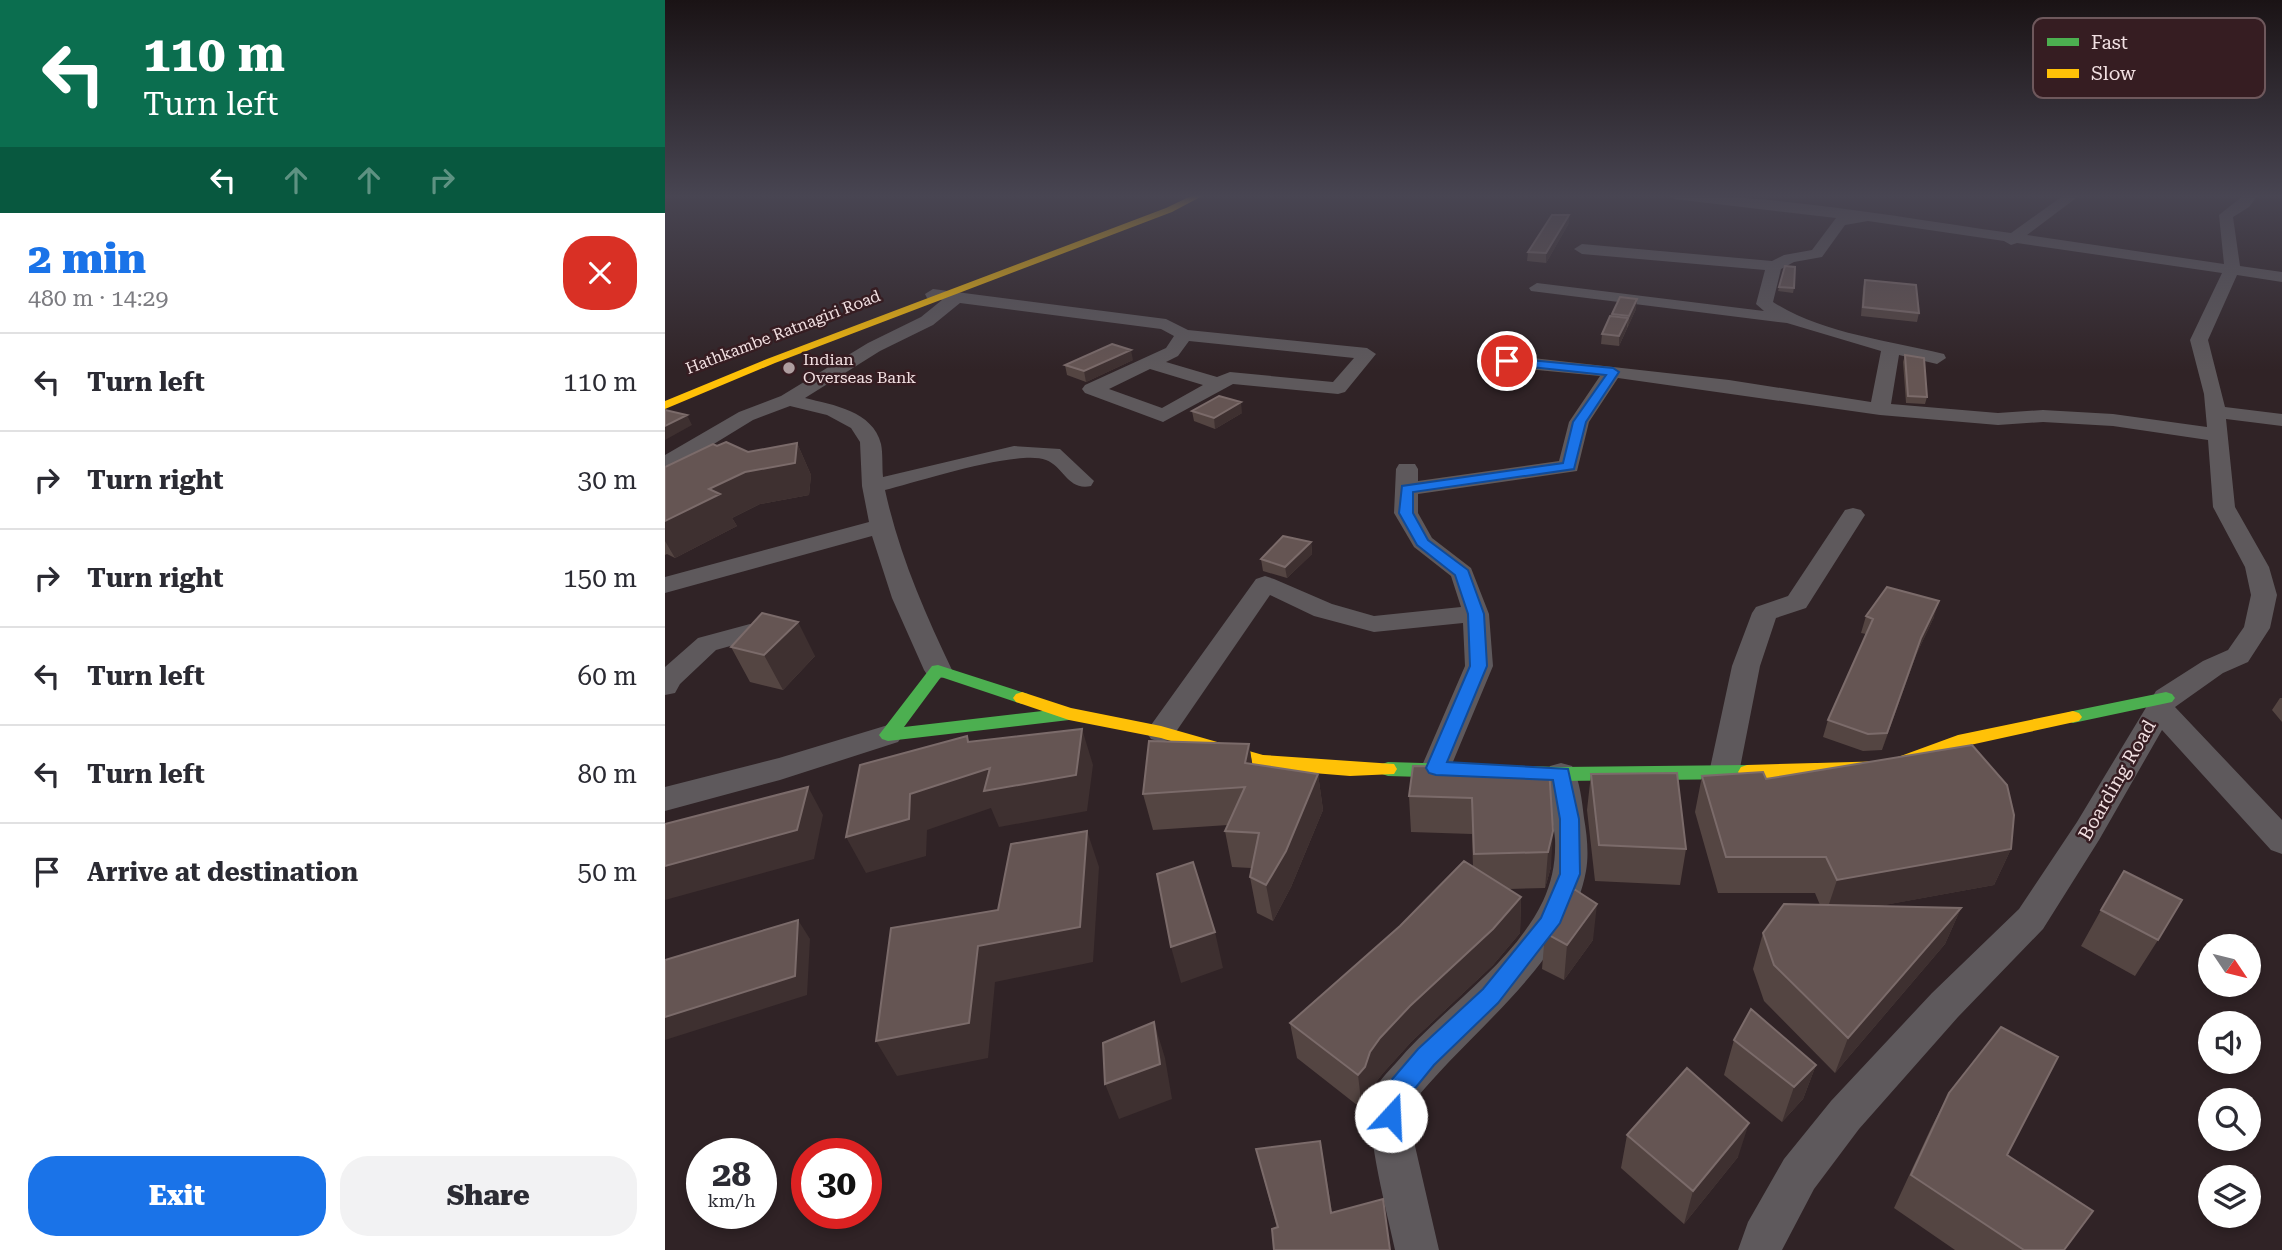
<!DOCTYPE html>
<html lang="en">
<head>
<meta charset="utf-8">
<style>
	body { margin:0; font-family:"Roboto Serif",serif; background:#f2f2f3; color:#2b2b33; height:100vh; display:flex; flex-direction:column; font-size:26px; white-space:nowrap }
	* { box-sizing:border-box; margin:0 }
	p { font-size:23px; color:#7c7c81 }
	.icon { flex:none; width:38px; height:38px; fill:none; stroke:currentColor; stroke-width:2; stroke-linecap:round; stroke-linejoin:round }
	.map { position:relative; flex:1; overflow:hidden }
	.sheet { display:flex; flex-direction:column; background:#fff; width:665px }
	.sheet>* { flex:none }
	.banner { background:#0b6e4f; color:#fff; overflow:hidden }
	.needle { width:46px; rotate:125deg }
	.buttons { position:absolute; left:1533px; top:934px; display:grid; gap:14px }
	.buttons a { display:grid; place-items:center; width:63px; height:63px; border-radius:50%; background:#fff; box-shadow:0 4px 10px #0003; font-size:35px }
	.speed { position:absolute; left:21px; top:1138px; display:flex; gap:14px; font-size:35px; font-weight:700; text-align:center }
	.speed>* { display:grid; place-content:center; width:91px; height:91px; border-radius:50%; background:#fff; box-shadow:0 4px 10px #0003; line-height:1 }
	.speed small { font-size:18px; font-weight:400 }
	.speed .limit { border:10px solid #d22; background:#fff; color:#111 }
	.pin { position:absolute; display:grid; place-items:center; width:60px; height:60px; color:#fff; margin:-30px; border:4px solid #fff; border-radius:50%; box-shadow:0 2px 7px #0007 }
	.me { position:absolute; width:77px; margin:-38px; rotate:20deg; stroke-linejoin:round; filter:drop-shadow(0 0 5px #0008) }
	.turn { display:flex; align-items:center; gap:24px; height:147px; padding:0 28px; font-size:32px }
	.turn .icon { width:91px; height:91px; stroke-width:2.5 }
	.turn b { display:block; font-size:49px; line-height:60px }
	.lanes { display:flex; align-items:center; height:66px; padding:0 28px; background:#0003; justify-content:center; gap:35px; direction:ltr }
	.lanes .off { opacity:.35 }
	.round { display:grid; place-items:center; flex:none; width:74px; height:74px; border-radius:28px; background:#f2f2f3 }
	.overview { display:flex; align-items:center; justify-content:space-between; height:119px; padding:0 28px }
	h1 { font-size:42px; font-weight:800; line-height:52px; color:#1a73e8 }
	.primary-button { display:flex; gap:14px; margin-top:auto; padding:14px 28px }
	.primary-button a { flex:1; height:80px; border-radius:28px; background:#1a73e8; color:#fff; font-size:28px; font-weight:800; line-height:80px; text-align:center }
	.primary-button a+a { background:#f2f2f3; color:#2b2b33 }
	ul { padding:0; list-style:none }
	li { display:flex; align-items:center; gap:21px; height:98px; padding:0 28px; border-top:2px solid #e1e1e2 }
	li div { flex:1 }
	li b { display:block; font-size:26px }
	li em { font-style:normal }
	main { display:flex; flex:1; min-height:0 }
	.map>svg:first-child { display:block }
	.lines { fill:none; stroke-linecap:round; stroke-linejoin:round }
	.street { fill:#5e595c; fill-rule:evenodd }
	.fast { fill:#4caf50; fill-rule:evenodd }
	.slow { fill:#ffc107; fill-rule:evenodd }
	.wall { fill:#544542 }
	.shaded-wall { fill:#3e3030 }
	.building { fill:#655553; stroke:#7b6b6a; stroke-width:2 }
	.route { fill:#1a73e8; stroke:#114b97; stroke-width:2 }
	.poi-dot { fill:#ae9ea0; stroke:#361d22; stroke-width:2.5 }
	.labels { text-anchor:middle; dominant-baseline:central; stroke-width:5; stroke-linejoin:round; paint-order:stroke }
	.far-street-label { font-size:16px; fill:#f2e0e2; stroke:#361d22 }
	.far-poi-label { font-size:16px; fill:#f2e0e2; stroke:#361d22; text-anchor:start }
	.street-label { font-size:19px; fill:#f2e0e2; stroke:#361d22 }
	.key { fill:#361d22; stroke:#6e585c; stroke-width:2 }
	.key-label { font-size:19px; fill:#f2e0e2 }
</style>
</head>
<body>
<main>
<section class="sheet">
<div class="banner">
<div class="turn"><svg class="icon" aria-label="left" viewBox="0 0 24 24"><path d="M17 20v-9H6M10 6l-5 5 5 5"/></svg><div><b>110 m</b>Turn left</div></div>
<div class="lanes"><svg class="icon" aria-label="left" viewBox="0 0 24 24"><path d="M17 20v-9H6M10 6l-5 5 5 5"/></svg><svg class="icon off" aria-label="ahead" viewBox="0 0 24 24"><path d="M12 20V5M6 11l6-6 6 6"/></svg><svg class="icon off" aria-label="ahead" viewBox="0 0 24 24"><path d="M12 20V5M6 11l6-6 6 6"/></svg><svg class="icon off" aria-label="right" viewBox="0 0 24 24"><path d="M7 20v-9h11M14 6l5 5-5 5"/></svg></div>
</div>
<div class="overview"><div><h1>2 min</h1><p>480 m · 14:29</p></div><a class="round" style="background:#d93025;color:#fff"><svg class="icon" aria-label="close" viewBox="0 0 24 24"><path d="M6 6l12 12M18 6L6 18"/></svg></a></div>
<ul>
<li><svg class="icon" aria-label="left" viewBox="0 0 24 24"><path d="M17 20v-9H6M10 6l-5 5 5 5"/></svg><div><b>Turn left</b></div><em>110 m</em></li>
<li><svg class="icon" aria-label="right" viewBox="0 0 24 24"><path d="M7 20v-9h11M14 6l5 5-5 5"/></svg><div><b>Turn right</b></div><em>30 m</em></li>
<li><svg class="icon" aria-label="right" viewBox="0 0 24 24"><path d="M7 20v-9h11M14 6l5 5-5 5"/></svg><div><b>Turn right</b></div><em>150 m</em></li>
<li><svg class="icon" aria-label="left" viewBox="0 0 24 24"><path d="M17 20v-9H6M10 6l-5 5 5 5"/></svg><div><b>Turn left</b></div><em>60 m</em></li>
<li><svg class="icon" aria-label="left" viewBox="0 0 24 24"><path d="M17 20v-9H6M10 6l-5 5 5 5"/></svg><div><b>Turn left</b></div><em>80 m</em></li>
<li><svg class="icon" aria-label="arrive" viewBox="0 0 24 24"><path d="M6 21V4h12l-3 4 3 4H6"/></svg><div><b>Arrive at destination</b></div><em>50 m</em></li>
</ul>
<div class="primary-button"><a>Exit</a><a>Share</a></div>
</section>
<div class="map">
<svg width="1617" height="1250" viewBox="0 0 1617 1250">
	<rect width="100%" height="100%" fill="#302326"/>
	<g class="lines">
		<path class="street" d="M1002 195C1117 195 1232 217 1346 233L1399 195H1415L1362 235 1559 264 1554 215 1579 195H1593L1584 207 1568 217 1575 266 1617 272V282L1572 275 1543 340 1560 407 1617 414V426L1561 419 1570 507 1604 567 1612 595 1605 628 1583 662 1558 673 1510 707 1617 820V854L1606 850 1497 730 1434 840 1378 929 1293 1017 1194 1129 1149 1189 1117 1250H1073L1083 1222 1119 1159 1166 1101 1267 993 1354 909 1412 822 1491 691 1538 661 1563 650 1579 627 1586 595 1580 567 1548 507 1543 440 1448 426 1378 422 1333 425 1215 415 953 378 924 422 912 471 753 494V513L767 538 806 568 824 614 828 666 782 776 771 779 760 776 756 768 800 666 798 623 709 632 649 616 605 595 506 739 496 742 486 739 481 732 591 579 600 576 609 579 667 604 709 616 796 607 786 576 749 547 729 513 731 469 734 464H750L753 469V481L894 461 904 422 935 376 842 367 835 365 833 361 835 357 842 355 1064 380 1206 402 1216 351 1122 323 866 291 864 288 872 283 1099 311 1091 304 1100 270 917 254 909 249 917 244 1107 261 1119 255 1147 250 1171 218 1009 199ZM1203 221 1339 241 1346 245 1352 243 1557 273 1525 340 1539 394 1542 427 1448 414 1378 410 1333 413 1226 404 1234 355 1272 364 1281 358 1279 354C1222 340 1158 334 1108 302L1116 269 1129 262 1157 257 1180 225Z
			M268 289 501 319 523 330 702 348 711 354 680 392 673 394 568 384 498 422 420 393 417 389 420 385 501 348 509 336 496 329 295 303 268 325 215 351 140 398C168 405 208 411 216 444 218 454 217 466 218 477L349 446 395 449 429 481 426 486C403 491 399 467 381 460 353 449 252 482 220 490 234 554 259 611 287 670L283 676 273 679 263 676 259 670 227 598 207 536 0 593V577L204 522 197 486 195 442 186 428 162 415 125 406 88 420 8 469 0 470V455L74 412 116 396 203 343 256 317 277 300 262 298 260 294ZM524 341 689 358 668 382 565 372 552 377 501 362 513 356ZM485 369 538 385 497 408 444 389Z
			M1188 508 1196 510 1200 515 1141 608 1111 618 1095 666 1074 773 1070 781 1059 784 1048 781 1044 773 1067 666 1087 613 1091 607 1123 596 1180 510Z
			M85 624 94 626 98 632 94 638 51 650 15 684 10 693 0 695V667L33 638Z
			M223 725 233 728 238 735 233 742 115 780 0 811V787L114 758Z
			M896 763 907 766C915 781 917 801 919 818 922 835 924 854 921 871 905 962 801 1034 746 1105L747 1133 774 1250H730C723 1216 699 1127 707 1097 710 1084 722 1073 731 1063 777 1008 846 967 878 901 887 882 891 861 890 839 889 820 877 781 885 766Z"/>
		<path class="fast" d="M273 665 363 694 366 698 363 702 357 704 276 677 239 727 404 708 410 710 413 714 410 718 404 720 223 741 217 739 214 735 217 731 267 666Z
			M1501 692 1507 694 1510 698 1507 702 1408 723 1402 721 1399 717 1402 713 1408 711Z
			M723 762 896 767 1082 765 1088 767 1091 772 1088 777 1082 779 896 781 723 776 717 774 714 769 717 764Z"/>
		<path class="slow" d="M528 195H539L507 212 110 363 0 409V401L102 359 501 208Z
			M357 692 406 708 496 726 598 755 729 764 732 769 729 774 685 776 598 769 496 738 404 720 351 702 348 698 351 694Z
			M1408 711 1414 713 1417 717 1414 721 1296 747 1224 775 1082 779 1076 777 1073 772 1076 767 1082 765 1222 761 1293 735Z"/>
	</g>
	<path class="wall" d="M904 223 881 263 862 261 863 252Z
		M1120 266 1129 288 1128 293 1113 291Z
		M1200 280 1254 313 1252 322 1196 316 1198 288Z
		M971 309 954 346 936 344 937 334 947 314Z
		M1240 355 1262 397 1260 404 1241 403 1238 362Z
		M468 360 421 382 402 375 400 365Z
		M527 411 577 413 550 429 529 421Z
		M132 443 146 475 144 495 95 504 67 518 72 526 10 558 2 554 0 555V467L52 446 83 452Z
		M646 542 647 554 622 578 598 571 596 559Z
		M1201 616 1269 617 1251 655 1217 750 1198 751 1158 737 1163 720 1201 634 1196 633Z
		M66 647 150 656 118 690 85 682Z
		M1615 698H1617V722L1607 710Z
		M584 744 587 764 653 774 658 810 626 887 608 921 592 913 585 877 586 868 567 867 560 831 563 825 488 830 478 794Z
		M884 768 886 867 880 888 844 889 856 897 855 933 828 965 747 1041 718 1073 708 1086 704 1102 697 1109 632 1058 625 1023 808 867 807 834 746 832 744 796Z
		M926 774 1021 849 1015 885 930 881 922 810Z
		M1037 776 1101 779 1346 849 1329 885 1213 906 1296 908 1280 944 1170 1073 1099 1001 1088 969 1098 933 1155 905 1150 893H1053L1030 812Z
		M1436 910 1493 940 1470 976 1416 946Z
		M880 933 928 940 899 980 877 969Z
		M1069 1040 1151 1065 1138 1099 1117 1122 1059 1075Z
		M1284 1093 1342 1155 1399 1250H1290L1229 1208 1266 1128Z
		M962 1135 1073 1157 1019 1224 956 1168Z
		M655 1141 667 1213 612 1228 591 1149Z"/>
	<path class="shaded-wall" d="M904 215V223L881 263V253Z
		M972 299 971 309 963 326 964 316Z
		M963 318 962 328 954 346V336Z
		M466 350 468 360 421 382 419 371Z
		M576 402 577 413 550 429 549 418Z
		M22 415 27 425 0 440V426Z
		M132 443 146 475 144 495 95 504 67 518 72 526 10 558 0 541V521L44 489 80 472Z
		M646 542 647 554 622 578 620 567Z
		M1274 601 1269 617 1251 655 1217 750 1256 638Z
		M133 622 150 656 118 690 99 655Z
		M417 729 428 765 422 811 334 827 326 808 262 830 261 856 201 873 181 837 303 742 302 736 316 771Z
		M584 744 590 780 580 763Z
		M653 774 658 810 626 887 608 921 601 885Z
		M143 787 158 815 149 859 0 900V866Z
		M422 831 434 867 428 962 330 982 323 1058 232 1076 211 1041 313 946Z
		M888 831 886 867 880 888 883 852Z
		M1346 849 1329 885 1160 916 1172 880Z
		M856 897 855 933 828 965 747 1041 718 1073 708 1086 704 1102 697 1109 693 1075 705 1052 715 1038 745 1006Z
		M932 904 928 940 899 980 902 945Z
		M1296 908 1280 944 1170 1073 1183 1038Z
		M133 920 145 939 142 995 0 1040V1017Z
		M550 932 558 968 516 983 506 947Z
		M489 1022 500 1058 507 1099 454 1119 440 1084Z
		M1151 1065 1138 1099 1117 1122 1129 1087Z
		M1084 1123 1073 1157 1019 1224 1028 1191Z
		M655 1141 661 1174 672 1245 666 1213Z"/>
	<path class="building" d="M887 215H904L881 253 863 252Z
		M1120 266 1130 267 1129 288 1114 287Z
		M1200 280 1251 285 1254 313 1198 307Z
		M955 297 972 299 964 316 947 314Z
		M945 316 963 318 954 336 937 334Z
		M447 344 466 350 419 371 400 365Z
		M1240 355 1259 358 1262 397 1243 396Z
		M554 396 576 402 549 418 527 411Z
		M0 410 22 415 0 426Z
		M61 442 83 452 132 443 130 463 80 472 44 489 55 494 0 521V467L48 444 52 446Z
		M618 536 646 542 620 567 596 559Z
		M1222 587 1274 601 1256 638 1222 733 1203 734 1163 720 1208 619 1201 616Z
		M97 613 133 622 99 655 66 647Z
		M417 729 411 775 319 791 325 768 245 794 244 819 181 837 195 765 302 736 303 742Z
		M484 741 584 744 580 763 653 774 621 851 601 885 585 877 594 833 560 831 580 787 478 794Z
		M1307 745 1342 785 1349 815 1346 849 1172 880 1161 857H1061L1037 776 1098 772 1101 779Z
		M748 766 884 768 888 831 883 852 809 854 807 798 744 796Z
		M1012 773 1021 849 934 845 926 774Z
		M143 787 132 830 0 866V824Z
		M422 831 415 927 313 946 304 1023 211 1041 226 928 333 910 346 844Z
		M799 861 856 897 828 929 745 1006 715 1038 705 1052 700 1067 693 1075 625 1023 735 926Z
		M528 862 550 932 506 947 492 874Z
		M1459 871 1517 900 1493 940 1436 910Z
		M909 889 932 904 902 945 880 933Z
		M1119 904 1296 908 1183 1038 1109 965 1098 933Z
		M133 920 130 976 0 1017V960Z
		M1086 1009 1151 1065 1129 1087 1069 1040Z
		M489 1022 495 1064 440 1084 438 1043Z
		M1336 1027 1393 1057 1342 1155 1428 1211 1399 1250H1359L1246 1175 1284 1093Z
		M1022 1068 1084 1123 1028 1191 962 1135Z
		M655 1141 666 1213 718 1199 725 1250H609L607 1229 613 1227 591 1149Z"/>
	<linearGradient id="sky" x2="0" y2="1"><stop stop-color="#1a1315"/><stop offset="0.53" stop-color="#484552"/><stop offset="1" stop-color="#484552" stop-opacity="0"/></linearGradient>
	<rect width="1617" height="370" fill="url(#sky)"/>
	<path class="route" d="M842 358 948 368 954 372 921 422 909 469 748 492V513L763 540 803 570 819 614 822 666 782 762 903 769 914 819 915 874 895 923 833 1003 769 1065 738 1103 739 1116 735 1125 726 1128 718 1125C713 1113 713 1103 717 1091L753 1049 818 989 876 918 895 874V819L888 780 771 775 764 773 761 768 805 666 803 614 790 575 752 545 734 513 737 486 898 463 908 422 941 375 838 364V359Z"/>
	<circle class="poi-dot" cx="124" cy="368" r="7"/>
	<g class="labels">
		<g class="far-street-label">
			<text transform="translate(118 332) rotate(-21)">Hathkambe Ratnagiri Road</text>
		</g>
		<g class="far-poi-label">
			<text x="138" y="359">Indian<tspan x="138" dy="18">Overseas Bank</tspan></text>
		</g>
		<g class="street-label">
			<text transform="translate(1452 780) rotate(-60)">Boarding Road</text>
		</g>
	</g>
	<rect x="1368" y="18" width="232" height="80" rx="10" class="key"/>
	<rect x="1382" y="38" width="32" height="8" fill="#4caf50"/>
	<rect x="1382" y="69" width="32" height="9" fill="#ffc107"/>
	<g class="key-label">
		<text x="1426" y="49">Fast</text>
		<text x="1426" y="80">Slow</text>
	</g>
</svg>
<div class="buttons">
<a><svg class="needle" viewBox="-14 -14 28 28"><path d="M0-13l5 13h-10z" fill="#e53935"/><path d="M0 13l5-13h-10z" fill="#7c7c81"/></svg></a>
<a><svg class="icon" aria-label="sound" viewBox="0 0 24 24"><path d="M4 9h4l5-4v14l-5-4H4zM17 9q2 3 0 6"/></svg></a>
<a><svg class="icon" aria-label="search" viewBox="0 0 24 24"><circle cx="10" cy="10" r="6"/><path d="M15 15l6 6"/></svg></a>
<a><svg class="icon" aria-label="layers" viewBox="0 0 24 24"><path d="M12 4l9 5-9 5-9-5zM3 14l9 5 9-5"/></svg></a>
</div>
<div class="speed"><div>28<small>km/h</small></div><div class="limit">30</div></div>
<div class="pin" style="left:842px;top:361px;background:#d93025"><svg class="icon" aria-label="arrive" viewBox="0 0 24 24"><path d="M6 21V4h12l-3 4 3 4H6"/></svg></div>
<svg class="me" style="left:726px;top:1116px" viewBox="-20 -20 40 40"><circle r="19" fill="#fff"/><path d="M0-13L10 11 0 6-10 11z" fill="#1a73e8"/></svg>
</div>
</main>
</body>
</html>
